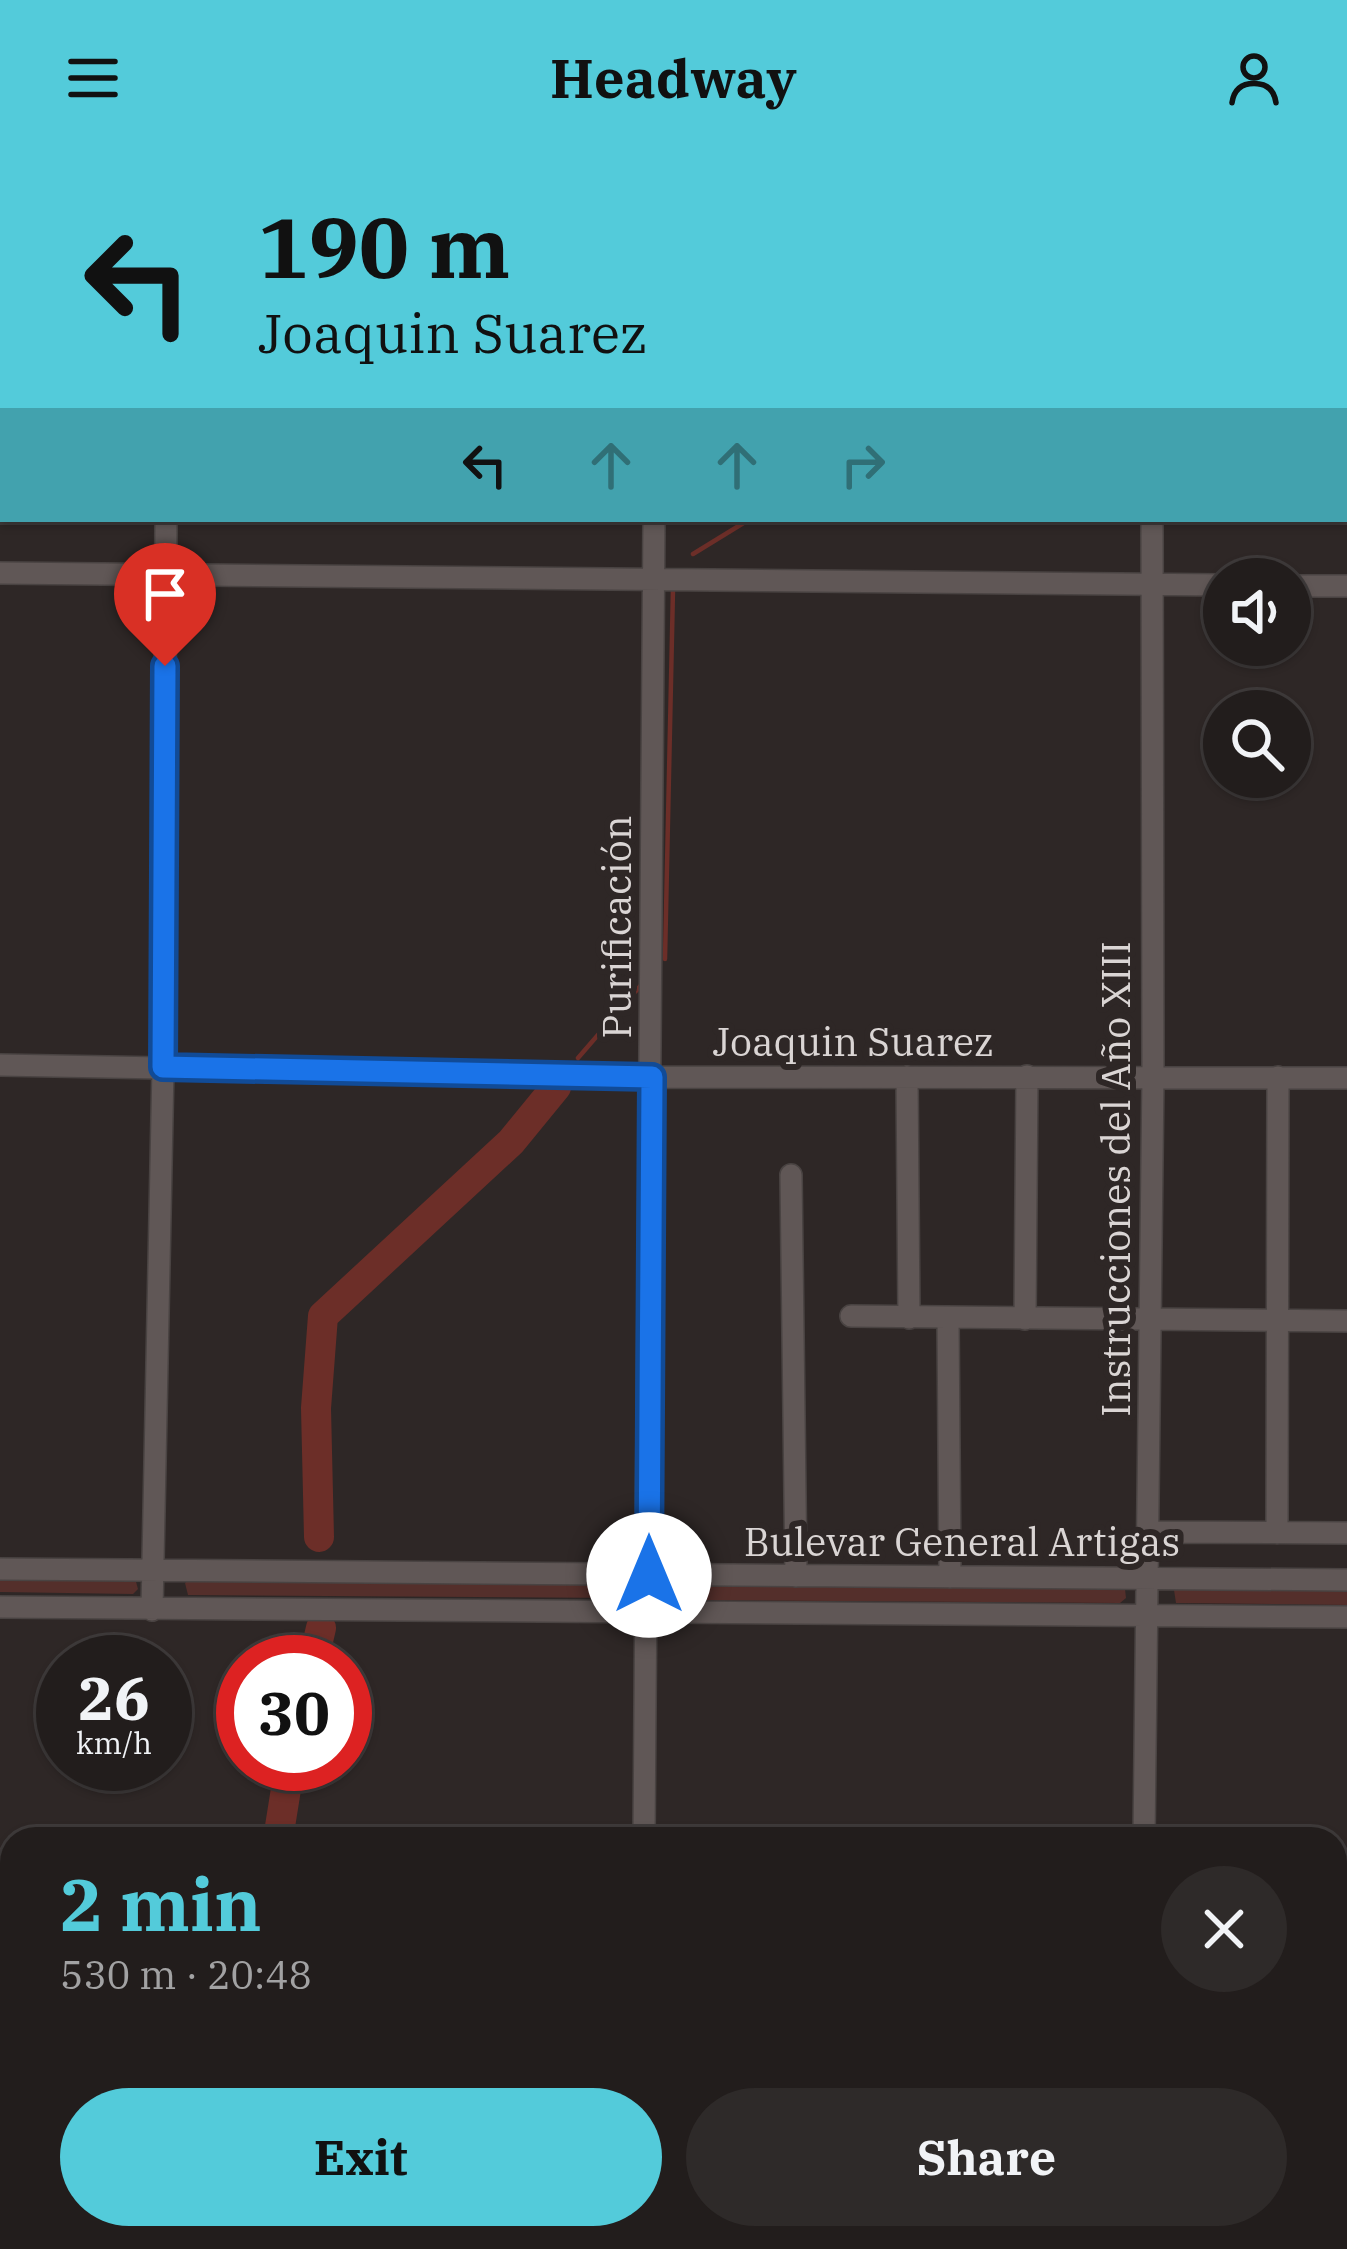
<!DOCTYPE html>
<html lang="en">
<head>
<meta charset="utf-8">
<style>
	body { margin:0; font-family:"IBM Plex Serif",serif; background:#2e2a29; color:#f1f3f6; height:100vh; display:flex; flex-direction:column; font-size:45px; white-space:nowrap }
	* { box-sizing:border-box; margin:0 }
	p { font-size:39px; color:#a2a2a3 }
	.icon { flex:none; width:66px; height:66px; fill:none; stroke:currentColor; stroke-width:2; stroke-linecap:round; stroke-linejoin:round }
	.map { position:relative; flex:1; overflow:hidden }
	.side { position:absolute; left:0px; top:1671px; width:1347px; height:423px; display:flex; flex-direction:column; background:#221d1c; border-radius:36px 36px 0 0; box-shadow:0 3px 9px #0004,0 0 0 3px #3f3b3b }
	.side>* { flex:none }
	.hud { position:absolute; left:0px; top:0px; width:1347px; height:366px; box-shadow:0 3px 9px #0004,0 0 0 3px #3f3b3b; background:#53cbda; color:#111; overflow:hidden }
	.fabs { position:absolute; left:1203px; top:402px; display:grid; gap:24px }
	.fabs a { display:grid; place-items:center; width:108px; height:108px; border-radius:50%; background:#221d1c; box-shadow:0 3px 9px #0004,0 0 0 3px #3f3b3b; font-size:60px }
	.speed { position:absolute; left:36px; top:1479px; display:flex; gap:24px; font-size:60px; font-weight:700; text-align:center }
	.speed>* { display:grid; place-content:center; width:156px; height:156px; border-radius:50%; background:#221d1c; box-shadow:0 3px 9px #0004,0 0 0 3px #3f3b3b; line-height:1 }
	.speed small { font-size:30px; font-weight:400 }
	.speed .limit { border:18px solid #d22; background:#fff; color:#111 }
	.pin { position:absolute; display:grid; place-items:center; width:102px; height:102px; color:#fff; margin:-123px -51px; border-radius:50% 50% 50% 0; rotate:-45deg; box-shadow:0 0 12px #0007 }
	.pin .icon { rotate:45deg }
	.me { position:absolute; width:132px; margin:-66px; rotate:0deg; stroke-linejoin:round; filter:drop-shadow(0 0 9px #0008) }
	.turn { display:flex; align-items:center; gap:42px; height:252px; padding:0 60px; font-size:54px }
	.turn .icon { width:156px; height:156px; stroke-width:2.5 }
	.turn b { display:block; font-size:84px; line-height:102px }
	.lanes { display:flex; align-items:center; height:114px; padding:0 60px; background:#0003; justify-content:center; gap:60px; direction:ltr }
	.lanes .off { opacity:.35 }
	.round { display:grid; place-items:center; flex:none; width:126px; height:126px; border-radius:63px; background:#2e2a29 }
	.summary { display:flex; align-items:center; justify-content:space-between; height:204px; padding:0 60px }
	h1 { font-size:72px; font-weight:700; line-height:90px; color:#53cbda }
	.button { display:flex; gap:24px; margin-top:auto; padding:24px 60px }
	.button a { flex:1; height:138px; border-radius:72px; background:#53cbda; color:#111; font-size:48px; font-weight:700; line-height:138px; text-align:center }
	.button a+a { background:#2e2a29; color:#f1f3f6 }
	header { display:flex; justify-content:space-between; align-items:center; height:156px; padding:0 60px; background:#53cbda; color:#111; font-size:54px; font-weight:700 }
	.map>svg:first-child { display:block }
	.green { fill:#542f2b }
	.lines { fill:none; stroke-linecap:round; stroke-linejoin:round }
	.stream { stroke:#6c2e28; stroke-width:4.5 }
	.river { stroke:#6c2e28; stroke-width:30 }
	.minor-casing { stroke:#494342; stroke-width:24 }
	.path { stroke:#726b6a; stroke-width:3; stroke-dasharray:6 9; stroke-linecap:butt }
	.minor { stroke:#605756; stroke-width:21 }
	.route-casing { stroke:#114b97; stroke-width:30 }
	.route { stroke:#1a73e8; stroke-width:21 }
	.labels { text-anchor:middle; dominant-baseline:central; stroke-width:12; stroke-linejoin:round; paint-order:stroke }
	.street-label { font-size:39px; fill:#dad5d4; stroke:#2e2726 }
</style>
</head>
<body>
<header><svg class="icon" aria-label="menu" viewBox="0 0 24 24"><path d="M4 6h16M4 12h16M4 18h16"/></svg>Headway<svg class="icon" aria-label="person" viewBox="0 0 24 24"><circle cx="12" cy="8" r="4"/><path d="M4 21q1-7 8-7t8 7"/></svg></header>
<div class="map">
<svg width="1347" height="2093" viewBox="0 0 1347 2093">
	<rect width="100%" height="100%" fill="#2e2726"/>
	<path class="green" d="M0 1420 135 1422 138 1433 133 1438 0 1436Z
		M190 1423 628 1426 633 1437 627 1442 188 1439 185 1427Z
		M684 1427 1120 1431 1125 1433 1126 1442 1120 1447 685 1444 677 1440V1431Z
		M1180 1431 1347 1433V1449L1176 1447 1174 1434Z"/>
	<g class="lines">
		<path class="stream" d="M693 398 750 363
			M665 803 673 433
			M578 902 642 828"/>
		<path class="river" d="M319 1381 316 1252 323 1160 511 986 556 931
			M313 1506 321 1472
			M278 1683 290 1608
			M150 2093 154 2082"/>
		<g class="minor-casing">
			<path id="minor" d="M170 3V0
				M664 3V0
				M1159 3V0
				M0 417 1224 429
				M1290 430H1347
				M0 909 652 921 1347 922
				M907 921 909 1162
				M791 1019 796 1420
				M851 1160 1347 1165
				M948 1163 950 1421
				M1025 1163 1027 920
				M1149 1376 1347 1377
				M1277 1377 1278 921
				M0 1413 1347 1424
				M0 1451 1347 1461
				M152 1454 163 911 166 363
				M644 1683 654 363
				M1144 1683 1153 920 1152 363
				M0 1932H12
				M1335 1958 1347 1959
				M638 2093V2082
				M774 2093 775 2082
				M1137 2093V2082"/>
		</g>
		<path class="path" d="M234 2093 236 2082"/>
		<use href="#minor" class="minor"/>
	</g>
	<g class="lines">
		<g class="route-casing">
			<path id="route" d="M165 510 163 911 652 921 649 1419"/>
		</g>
		<use href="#route" class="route"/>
	</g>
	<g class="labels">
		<g class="street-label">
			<text transform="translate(616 771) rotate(-90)">Purificación</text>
			<text x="853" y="885">Joaquin Suarez</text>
			<text transform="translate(1115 1023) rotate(-90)">Instrucciones del Año XIII</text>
			<text x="962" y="1385">Bulevar General Artigas</text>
		</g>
	</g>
</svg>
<div class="fabs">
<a><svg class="icon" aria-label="sound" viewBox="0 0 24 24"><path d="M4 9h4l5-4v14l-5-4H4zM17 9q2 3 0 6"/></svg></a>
<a><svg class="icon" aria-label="search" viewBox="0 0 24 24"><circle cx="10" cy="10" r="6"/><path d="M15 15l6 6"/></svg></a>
</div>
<div class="speed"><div>26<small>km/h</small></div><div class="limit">30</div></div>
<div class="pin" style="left:165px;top:510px;background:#d93025"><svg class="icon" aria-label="arrive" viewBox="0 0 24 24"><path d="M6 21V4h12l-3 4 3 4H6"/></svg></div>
<svg class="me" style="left:649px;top:1419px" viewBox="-20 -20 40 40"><circle r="19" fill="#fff"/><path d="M0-13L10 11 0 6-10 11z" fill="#1a73e8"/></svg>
<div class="hud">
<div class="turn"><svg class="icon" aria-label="left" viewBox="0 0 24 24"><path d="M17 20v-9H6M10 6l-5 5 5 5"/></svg><div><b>190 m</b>Joaquin Suarez</div></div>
<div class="lanes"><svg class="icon" aria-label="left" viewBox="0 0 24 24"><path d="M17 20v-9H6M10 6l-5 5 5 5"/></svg><svg class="icon off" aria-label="ahead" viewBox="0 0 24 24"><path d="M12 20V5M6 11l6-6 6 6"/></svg><svg class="icon off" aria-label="ahead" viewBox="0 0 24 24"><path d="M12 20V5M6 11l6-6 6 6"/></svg><svg class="icon off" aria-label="right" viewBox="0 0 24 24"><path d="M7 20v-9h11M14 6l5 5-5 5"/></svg></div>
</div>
<section class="side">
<div class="summary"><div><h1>2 min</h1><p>530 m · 20:48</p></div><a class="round"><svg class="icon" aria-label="close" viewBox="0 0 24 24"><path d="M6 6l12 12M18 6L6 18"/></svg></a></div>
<div class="button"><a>Exit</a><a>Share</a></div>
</section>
</div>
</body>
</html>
